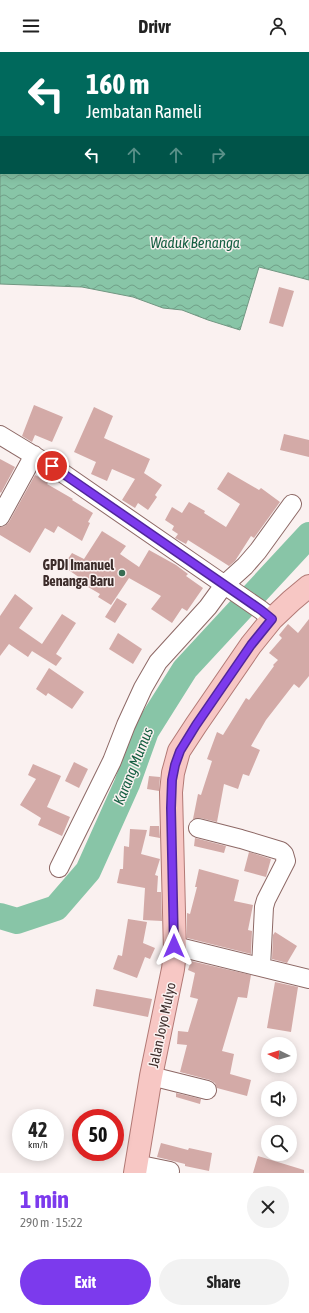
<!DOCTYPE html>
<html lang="en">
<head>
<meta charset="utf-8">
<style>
	body { margin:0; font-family:"Asap Condensed",sans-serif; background:#f2f2f2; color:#222; height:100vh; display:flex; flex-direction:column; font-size:15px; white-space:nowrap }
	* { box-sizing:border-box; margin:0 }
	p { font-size:13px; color:#767676 }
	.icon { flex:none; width:22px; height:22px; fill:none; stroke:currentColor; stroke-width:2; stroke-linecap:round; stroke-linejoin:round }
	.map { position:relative; height:1121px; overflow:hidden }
	.drawer { display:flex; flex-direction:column; background:#fff; flex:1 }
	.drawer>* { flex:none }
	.hud { position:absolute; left:0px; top:0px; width:309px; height:122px; box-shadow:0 2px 10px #0003; background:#00695c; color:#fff; overflow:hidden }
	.needle { width:26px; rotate:275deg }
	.buttons { position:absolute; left:261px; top:985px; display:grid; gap:8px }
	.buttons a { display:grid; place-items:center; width:36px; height:36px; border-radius:50%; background:#fff; box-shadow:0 2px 10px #0003; font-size:20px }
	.speed { position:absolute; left:12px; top:1057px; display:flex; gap:8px; font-size:20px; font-weight:700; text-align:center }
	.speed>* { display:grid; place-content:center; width:52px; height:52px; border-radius:50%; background:#fff; box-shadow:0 2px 10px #0003; line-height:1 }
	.speed small { font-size:10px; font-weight:400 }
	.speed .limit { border:6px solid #d22; background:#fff; color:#111 }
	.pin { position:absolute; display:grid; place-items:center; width:34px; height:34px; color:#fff; margin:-17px; border:2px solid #fff; border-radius:50%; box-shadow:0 1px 4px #0007 }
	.me { position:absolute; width:44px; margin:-22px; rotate:0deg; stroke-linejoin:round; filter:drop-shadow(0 0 3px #0008) }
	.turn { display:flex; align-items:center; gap:14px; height:84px; padding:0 20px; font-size:18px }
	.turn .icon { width:52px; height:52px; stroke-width:2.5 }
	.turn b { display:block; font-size:28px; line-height:34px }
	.lanes { display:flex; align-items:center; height:38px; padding:0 20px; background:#0003; justify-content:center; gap:20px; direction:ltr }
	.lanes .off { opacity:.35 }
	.round { display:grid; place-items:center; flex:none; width:42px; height:42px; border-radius:21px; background:#f2f2f2 }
	.overview { display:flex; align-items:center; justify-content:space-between; height:68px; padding:0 20px }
	h1 { font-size:24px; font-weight:700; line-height:30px; color:#7c3aed }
	.cta { display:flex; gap:8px; margin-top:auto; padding:8px 20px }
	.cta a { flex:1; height:46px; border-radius:24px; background:#7c3aed; color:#fff; font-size:16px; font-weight:700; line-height:46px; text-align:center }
	.cta a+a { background:#f2f2f2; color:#222 }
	header { display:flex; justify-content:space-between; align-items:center; height:52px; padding:0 20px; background:#fff; font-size:18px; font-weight:700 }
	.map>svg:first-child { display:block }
	.water { fill:url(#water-waves); stroke:#719782; fill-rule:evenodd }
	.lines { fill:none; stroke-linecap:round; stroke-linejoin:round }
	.river { stroke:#88c5a7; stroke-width:26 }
	.building { fill:#d3aaa7 }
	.minor-casing { stroke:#8d6865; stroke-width:20 }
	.major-casing { stroke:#b27975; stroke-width:24 }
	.minor { stroke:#fff; stroke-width:18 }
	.major { stroke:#f7c7c4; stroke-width:22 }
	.route-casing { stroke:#51269a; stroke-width:10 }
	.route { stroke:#7c3aed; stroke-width:7 }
	.poi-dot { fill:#366d53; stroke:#faf1f0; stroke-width:1.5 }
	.labels { text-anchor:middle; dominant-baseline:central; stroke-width:3; stroke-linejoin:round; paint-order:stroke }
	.poi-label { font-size:14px; font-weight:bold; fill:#3c2c2a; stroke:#faf1f0; text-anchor:end }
	.street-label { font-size:14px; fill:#3c2c2a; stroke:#faf1f0 }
	.water-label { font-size:15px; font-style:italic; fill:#155f42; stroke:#faf1f0 }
</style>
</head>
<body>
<header><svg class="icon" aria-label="menu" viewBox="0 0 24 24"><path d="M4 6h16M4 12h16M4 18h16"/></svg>Drivr<svg class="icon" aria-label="person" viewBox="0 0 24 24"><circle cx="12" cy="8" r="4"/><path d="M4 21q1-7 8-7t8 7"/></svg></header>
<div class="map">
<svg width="309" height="1121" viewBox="0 0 309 1121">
	<defs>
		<pattern id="water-waves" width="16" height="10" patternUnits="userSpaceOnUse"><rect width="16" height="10" fill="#88c5a7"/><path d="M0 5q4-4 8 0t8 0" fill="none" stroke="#70a088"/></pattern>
	</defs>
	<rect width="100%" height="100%" fill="#faf1f0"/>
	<path class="water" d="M0 0H309V228L259 215 240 278 208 268 182 258 163 256 133 245 82 235 0 232ZM1 1H308V121H1Z"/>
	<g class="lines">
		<path class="river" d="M0 864 17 869 56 856 88 819 127 732 146 679 185 617 309 483"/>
	</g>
	<path class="building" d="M279 235 294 239 283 275 269 271Z
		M34 353 63 365 52 390 35 383 32 390 22 384Z
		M94 355 113 364 104 386 150 407 144 421 162 433 155 443 157 445 148 458 138 451 135 456 122 448 135 427 112 417 107 429 91 422 96 410 74 400Z
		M284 382 309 388V405L280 398Z
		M0 407 15 415 1 441 0 440Z
		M228 420 259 438 261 436 280 450 254 486 251 484 235 509 229 514 188 488 186 492 175 486 178 482 172 478 174 474 165 468 172 455 182 461 189 450 205 459 204 461 226 475 240 452 217 437Z
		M35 423 49 430 47 432 73 447 72 448 93 461 88 470 90 471 82 489 58 474 54 481 45 476 30 501 0 483V475L5 474 9 470Z
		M102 479 126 494 120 502 139 515 149 498 176 513 188 522 186 524 203 536 187 559 182 556 172 571 151 557 161 544 129 526 111 553 98 545 100 542 78 529 80 526 63 514 72 501 84 507Z
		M15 542 33 556 19 576 42 592 62 562 76 571 56 602 62 606 56 614 32 599 28 605 9 592 0 604V564Z
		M117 546 127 552 115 571 105 565Z
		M309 567V624L299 636 294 632 266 668 251 694 260 698 249 724 243 722 238 737 224 732 217 770 200 766 193 767 198 742 201 743 212 709 207 707 217 680 223 683 246 646 249 648 274 614 273 613 278 608 269 601 282 586 279 583 288 572 298 581Z
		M118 581 142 597 133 612 109 597Z
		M49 616 84 640 72 657 48 641 46 644 36 637Z
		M74 710 88 717 79 736 65 729Z
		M33 712 61 724 47 755 70 765 62 784 38 773 41 766 20 753 36 727 28 723Z
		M149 724 160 725 159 739 147 737Z
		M150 774H159L160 786 149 784Z
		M130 777 147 778 141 802 160 807 155 823 158 824 157 840H161L162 869 143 868 145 836 117 831 120 817H123L124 794 129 795Z
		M195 786 226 794 224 801 194 794Z
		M249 800 271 807 266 825 244 819Z
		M199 817 239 828 234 849 253 853 248 878 252 879 251 902 187 886V861L190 862 197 835H195Z
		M128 867 147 870 143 891 155 896 150 907 145 905 137 926 113 917 118 903 122 904Z
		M275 880 297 894 287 911 272 907 273 883Z
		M191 909 251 923 247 946 238 945 222 999 234 1002 230 1022 251 1028 247 1044 217 1036 215 1031 210 1028 180 1020 187 993 177 992 178 979 188 980 198 947 190 945 195 921 188 918Z
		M275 930 298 935 291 980 267 976Z
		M96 937 152 947 148 965 93 954Z
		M176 1041 201 1047 200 1052 176 1045Z
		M161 1091 188 1098 189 1096 212 1101 209 1119 185 1114V1112L157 1105Z
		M258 1104 304 1118V1121H253Z"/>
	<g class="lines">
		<g class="minor-casing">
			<path id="minor" d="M0 383 61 420 261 558 272 567
				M0 465 34 403
				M198 776 241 787 281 799 284 802 286 809 266 848 264 855 261 915
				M59 816 112 709 126 673 143 636 158 610 208 555 224 533 245 514 258 499 292 452
				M175 894 309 927
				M151 1024 207 1038
				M136 1112 170 1119"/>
		</g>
		<g class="major-casing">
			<path id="major" d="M135 1121 151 1024 173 917 175 900 171 740 173 721 179 699 196 673 251 593 272 567 291 549 309 534"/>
		</g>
		<use href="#minor" class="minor"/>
		<use href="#major" class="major"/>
	</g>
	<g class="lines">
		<g class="route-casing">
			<path id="route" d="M52 414 261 558 272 567 251 593 196 673 180 699 175 713 172 728 171 756 174 894"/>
		</g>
		<use href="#route" class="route"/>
	</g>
	<circle class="poi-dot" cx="122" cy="521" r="4"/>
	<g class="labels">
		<g class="poi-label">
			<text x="114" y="513">GPDI Imanuel<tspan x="114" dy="16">Benanga Baru</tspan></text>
		</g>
		<g class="street-label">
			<text transform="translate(162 973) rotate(-78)">Jalan Joyo Mulyo</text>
		</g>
		<g class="water-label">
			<text x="195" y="190">Waduk Benanga</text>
			<text transform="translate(133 714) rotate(-68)">Karang Mumus</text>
		</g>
	</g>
</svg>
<div class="buttons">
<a><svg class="needle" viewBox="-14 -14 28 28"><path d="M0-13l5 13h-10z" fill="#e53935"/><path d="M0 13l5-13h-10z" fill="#767676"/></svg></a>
<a><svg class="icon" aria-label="sound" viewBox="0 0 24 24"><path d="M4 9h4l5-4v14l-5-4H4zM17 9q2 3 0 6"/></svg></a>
<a><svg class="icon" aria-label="search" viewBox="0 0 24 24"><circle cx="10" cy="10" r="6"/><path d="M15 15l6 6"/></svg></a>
</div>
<div class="speed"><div>42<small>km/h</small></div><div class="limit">50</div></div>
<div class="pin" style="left:52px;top:414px;background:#d93025"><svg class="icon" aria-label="arrive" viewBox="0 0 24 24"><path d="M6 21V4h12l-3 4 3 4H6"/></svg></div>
<svg class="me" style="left:174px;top:894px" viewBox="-20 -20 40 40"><path d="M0-17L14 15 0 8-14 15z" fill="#7c3aed" stroke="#fff" stroke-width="4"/></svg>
<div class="hud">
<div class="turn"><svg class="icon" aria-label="left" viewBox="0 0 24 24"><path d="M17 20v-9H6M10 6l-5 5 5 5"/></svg><div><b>160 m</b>Jembatan Rameli</div></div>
<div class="lanes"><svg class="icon" aria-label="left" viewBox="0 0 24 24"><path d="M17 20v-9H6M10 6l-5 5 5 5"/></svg><svg class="icon off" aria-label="ahead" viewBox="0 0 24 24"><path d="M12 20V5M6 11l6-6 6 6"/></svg><svg class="icon off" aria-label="ahead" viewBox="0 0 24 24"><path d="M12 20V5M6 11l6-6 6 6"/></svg><svg class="icon off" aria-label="right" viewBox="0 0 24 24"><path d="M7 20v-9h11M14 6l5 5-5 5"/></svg></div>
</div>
</div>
<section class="drawer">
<div class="overview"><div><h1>1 min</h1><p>290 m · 15:22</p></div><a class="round"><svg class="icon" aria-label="close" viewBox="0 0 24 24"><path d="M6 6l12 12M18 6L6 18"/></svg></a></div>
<div class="cta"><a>Exit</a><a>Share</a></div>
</section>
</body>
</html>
